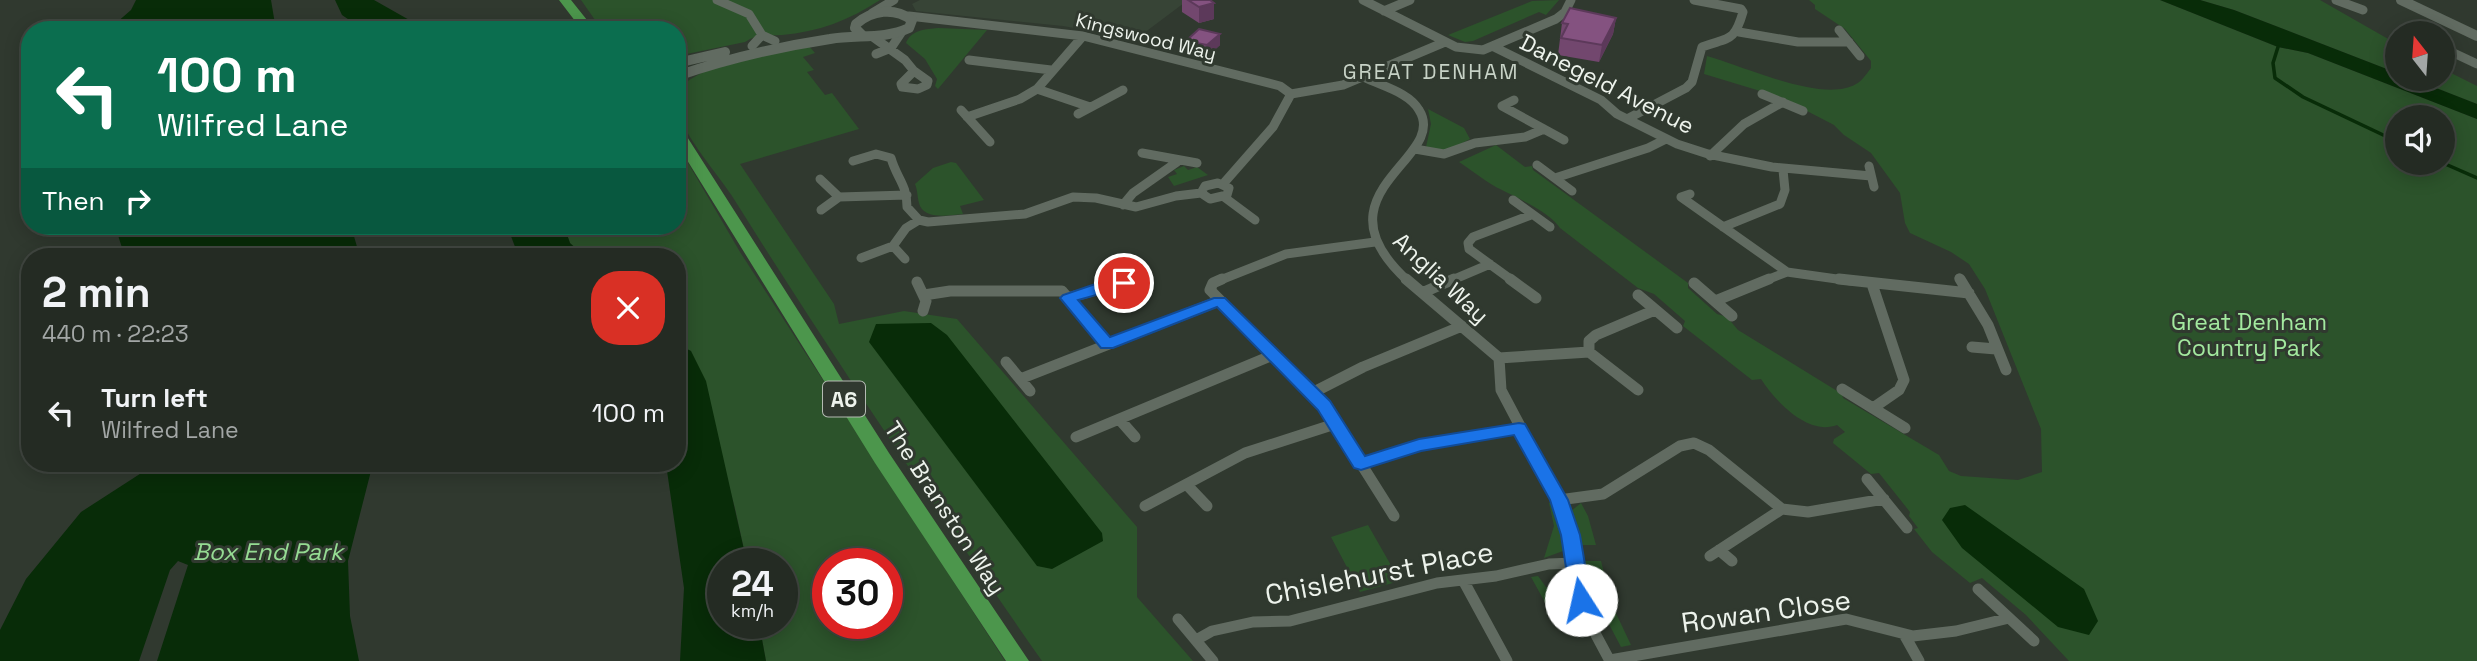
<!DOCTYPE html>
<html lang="en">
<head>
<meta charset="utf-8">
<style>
	body { margin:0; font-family:"Space Grotesk",sans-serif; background:#303730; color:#f1f3f6; height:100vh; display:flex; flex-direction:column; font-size:26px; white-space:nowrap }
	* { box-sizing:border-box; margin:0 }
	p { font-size:23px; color:#a3a7a6 }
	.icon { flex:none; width:38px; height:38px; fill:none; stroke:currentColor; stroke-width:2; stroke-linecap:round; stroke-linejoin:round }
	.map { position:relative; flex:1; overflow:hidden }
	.sheet { position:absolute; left:21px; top:248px; width:665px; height:224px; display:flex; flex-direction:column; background:#242b23; border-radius:28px; box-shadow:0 4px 18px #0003,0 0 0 2px #414741 }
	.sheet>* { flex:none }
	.top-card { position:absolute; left:21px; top:21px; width:665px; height:214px; border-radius:28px; box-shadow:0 4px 18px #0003,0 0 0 2px #414741; background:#0b6e4f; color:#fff; overflow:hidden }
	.needle { width:46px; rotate:343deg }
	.controls { position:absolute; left:2385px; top:21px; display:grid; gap:14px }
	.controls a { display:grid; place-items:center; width:70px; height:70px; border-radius:50%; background:#242b23; box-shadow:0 4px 18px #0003,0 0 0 2px #414741; font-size:35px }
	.speed { position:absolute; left:707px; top:548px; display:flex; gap:14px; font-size:35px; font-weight:700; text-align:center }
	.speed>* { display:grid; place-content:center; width:91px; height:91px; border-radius:50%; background:#242b23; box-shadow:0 4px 18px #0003,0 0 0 2px #414741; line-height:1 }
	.speed small { font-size:18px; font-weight:400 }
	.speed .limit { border:10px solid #d22; background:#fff; color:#111 }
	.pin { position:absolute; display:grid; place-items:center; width:60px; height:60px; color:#fff; margin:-30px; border:4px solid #fff; border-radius:50%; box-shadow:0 2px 7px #0007 }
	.me { position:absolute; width:77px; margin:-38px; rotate:350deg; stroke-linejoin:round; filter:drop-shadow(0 0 5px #0008) }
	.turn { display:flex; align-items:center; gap:24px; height:147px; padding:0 21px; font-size:32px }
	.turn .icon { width:91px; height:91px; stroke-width:2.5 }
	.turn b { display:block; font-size:49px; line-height:60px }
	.then { display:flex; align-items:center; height:66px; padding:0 21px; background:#0003; gap:14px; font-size:26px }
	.round { display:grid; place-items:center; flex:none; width:74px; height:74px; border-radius:28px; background:#303730 }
	.overview { display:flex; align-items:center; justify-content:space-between; height:119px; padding:0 21px }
	h1 { font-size:42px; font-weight:700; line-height:52px }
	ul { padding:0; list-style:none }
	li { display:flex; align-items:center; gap:21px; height:91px; padding:0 21px }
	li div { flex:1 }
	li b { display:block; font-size:26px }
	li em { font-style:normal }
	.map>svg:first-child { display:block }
	.built { fill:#374436 }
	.green { fill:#2c532b; fill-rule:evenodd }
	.water { fill:#082c08 }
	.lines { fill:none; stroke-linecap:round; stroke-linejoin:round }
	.stream { stroke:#082c08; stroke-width:3.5 }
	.minor-far1 { stroke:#616b61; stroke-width:9 }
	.minor { stroke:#616b61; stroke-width:11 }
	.tertiary { stroke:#616b61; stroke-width:10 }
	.trunk { fill:#4c964c; fill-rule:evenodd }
	.wall { fill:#72476e }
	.shaded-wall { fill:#5c395a }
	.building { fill:#845280; stroke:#5c395a; stroke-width:2 }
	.route { fill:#1a73e8; stroke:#114b97; stroke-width:2 }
	.labels { text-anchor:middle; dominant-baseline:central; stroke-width:6; stroke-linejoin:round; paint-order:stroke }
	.far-street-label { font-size:19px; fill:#edf3ec; stroke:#30392f }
	.far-quarter-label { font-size:21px; letter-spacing:2px; fill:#c7d2c6; stroke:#30392f }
	.shield { fill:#30392f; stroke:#b4bbb3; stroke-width:2 }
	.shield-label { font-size:21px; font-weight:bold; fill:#edf3ec }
	.street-label { font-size:23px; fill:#edf3ec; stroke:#30392f }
	.park-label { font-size:23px; fill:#a3e99f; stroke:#30392f }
	.water-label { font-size:24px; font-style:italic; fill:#95db92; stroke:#30392f }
	.near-street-label { font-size:28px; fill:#edf3ec; stroke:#30392f }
</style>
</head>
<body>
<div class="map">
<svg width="2477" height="661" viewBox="0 0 2477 661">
	<rect width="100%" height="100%" fill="#30392f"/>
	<path class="built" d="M920 0H1188L1136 39 1063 26 916 11 912 4Z"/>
	<path class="green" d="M581 0H880C850 20 818 32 782 35 767 36 758 33 745 42L677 56V30H602Z
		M1559 0 1546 15 1539 12 1473 41 1465 42 1448 35 1532 1Z
		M1809 0H2160L2278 47 2308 53 2477 119V661H2069L2026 615 1982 578 1970 583 1932 552 1914 529 1918 528 1909 516 1910 512 1879 473 1871 474 1833 443 1834 439 1845 432 1837 425C1808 436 1776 402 1761 379L1752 380 1683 326 1685 321 1654 294 1638 288 1560 228C1552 214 1520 199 1502 190 1487 183 1473 171 1459 162L1496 145 1525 167 1532 166 1533 170 1688 283V288L1717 314 1727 317 1738 330 1842 394 1843 398 1939 455 1949 471 1961 476 2018 480 2042 472 2041 429 1985 289 1969 264 1951 252 1910 233 1905 223 1900 193 1871 153 1844 135 1834 125 1780 97 1704 74 1707 56C1741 65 1823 104 1856 84 1862 81 1867 73 1871 68V61L1845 29 1815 9V5ZM2398 117H2443V163H2398Z
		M2200 0H2320L2397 44V73L2234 10Z
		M938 28 987 30 938 89 935 86 937 79 925 59 906 43C911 30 926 29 938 28Z
		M809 46 815 53 803 57 814 70 807 72 825 95 832 93 859 129 740 164 834 304 839 324 904 311 957 319 1137 527V597L1193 661H1042C935 508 831 354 732 196 716 171 677 130 677 101L680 100 681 86C715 59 768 55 809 46Z
		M2443 69 2477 86V104L2413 79H2443Z
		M1428 109 1464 128 1470 139 1447 151 1426 147 1431 124Z
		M677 144 740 252 1005 661H766L759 623H782V564L747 563 735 508 691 351 677 344V257H585L570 243 564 226H677ZM828 564H887V623H828Z
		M951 162 956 163 984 200 960 206 963 214C950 215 927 220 920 206 917 199 918 191 915 184L933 168Z
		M1184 166 1188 170 1197 167 1208 175 1174 186 1168 177 1177 174 1174 170Z
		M1553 502 1565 546 1563 551 1544 558 1554 526 1549 503Z
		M1581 503 1588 516 1596 545H1580L1571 511Z
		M1368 525 1400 581 1360 592 1331 537Z
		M1582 561H1601L1609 593 1599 596V605L1595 606 1599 614 1594 615 1591 609Z
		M1538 576 1546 587 1556 591 1571 623 1558 626 1531 577Z
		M1613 607 1631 645 1621 647 1601 609Z"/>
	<path class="water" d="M136 0H271L276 30H108L131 10Z
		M335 0H374L427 30H364L342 15Z
		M2160 0H2200L2234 10 2397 73 2398 79H2413L2477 104V119L2308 53 2278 47Z
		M115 226H351L360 257H125Z
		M507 226H564L570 243 585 257H519Z
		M931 323 947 335 1102 533 1103 541 1052 569 1037 566 869 342 876 324Z
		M677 344 691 351 706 381 747 563 723 564V623H759L766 661H680L684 588 666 464H677Z
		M171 464H371L372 467 348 561 350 616 359 661H157L188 565 178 561 170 570 139 661H0V630L26 579 81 512 146 470Z
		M1965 505 2084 589 2098 621 2089 635 2058 627 1962 548 1942 520 1950 508Z"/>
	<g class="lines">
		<path class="stream" d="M2278 47 2273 63 2275 78 2303 97 2398 142
			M2443 163 2477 178"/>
		<path class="minor-far1" d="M717 0 749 14 762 35 775 41
			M1363 0 1456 47 1483 50 1556 19 1565 12 1571 0
			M2336 0 2363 10
			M1384 11 1410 0
			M872 13 894 0
			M909 16 1083 36 1280 86 1291 94
			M1839 30 1860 56
			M1739 32 1798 42H1849
			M873 37 905 60 914 71
			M752 46 762 35
			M1492 46 1601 100 1617 114 1677 144 1708 154 1772 167 1871 176
			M2443 48 2477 64
			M876 54 891 48 901 33
			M969 60 1051 70
			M914 71 928 81 927 85 918 89 902 87 901 84Z
			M1364 77C1381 86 1409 92 1419 110 1450 159 1310 192 1408 281
			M1037 89 1090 107
			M1291 94 1343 85 1445 42
			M1762 94 1803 111
			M1514 100 1502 106 1564 140
			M961 110 990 142
			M1078 114 1123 90
			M967 117 1020 99 1037 89 1083 36
			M1627 119 1686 88 1692 82 1702 47C1729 37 1734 43 1743 12L1741 9 1694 0
			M1415 149 1444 154 1475 143 1525 137 1544 129
			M1142 153 1197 163
			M1710 156 1744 124 1783 102
			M853 161 876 154 891 158C897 179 907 184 907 207L919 220 928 222 1025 214 1073 197 1096 198 1136 207 1176 196 1201 193
			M1537 165 1572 191
			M1869 166 1874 187
			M1555 178 1648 148 1666 139
			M820 179 839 197 907 195
			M1218 183 1229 188 1227 195 1210 199 1201 193 1205 186Z
			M1223 184 1273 127 1291 94
			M1690 194 1681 197 1787 272 1851 281
			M1224 197 1255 220
			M1513 200 1550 227
			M1123 205 1133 193 1177 162
			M821 210 839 197
			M1723 227 1780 204 1785 190 1783 170
			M893 246 905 259
			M861 258 893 246 906 228 919 220
			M1959 278 1961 281
			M1128 281 1142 277
			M1218 281 1286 254 1375 242
			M1450 281 1490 264
			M1513 281 1469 249 1468 243 1473 237 1531 215
			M1764 281 1787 272"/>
		<path class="minor" d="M1222 279 1213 283 1210 290 1324 405 1394 516
			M1406 279 1499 358 1501 390 1559 500 1570 535 1581 600 1588 620 1610 661
			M1510 279 1536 298
			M1839 279 1969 293
			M1960 279 1988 325 2006 370
			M917 282 926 301 923 311
			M1694 283 1732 316
			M1872 284 1904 380 1899 390 1873 408
			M1424 292 1454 279
			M924 295 950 291H1062L1107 344
			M1638 295 1677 328
			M1068 298 1134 279
			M1715 301 1769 279
			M1972 347 1996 349
			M1589 352 1638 390
			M1499 358 1589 352V341L1596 335 1655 310
			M1006 362 1030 391
			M1020 379 1219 301
			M1842 389 1905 428
			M1312 393 1363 367 1462 326
			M1120 420 1135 437
			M1076 437 1273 355
			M1361 464 1419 445 1519 429
			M1867 479 1907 528
			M1187 485 1207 506
			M1559 500 1603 494 1680 446 1694 443 1709 450 1782 509 1808 512 1884 499
			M1145 506 1245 453 1335 424
			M1719 550 1732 561
			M1710 556 1782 509
			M1463 580 1507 661
			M1978 589 2034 641
			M1178 619 1213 661
			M1905 636 1919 661
			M1196 640 1212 631 1253 622 1290 621 1437 583 1496 576 1549 564 1575 563
			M1610 660 1846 619 1913 636 1956 631 2009 618"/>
		<path class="tertiary" d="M2401 0 2477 36
			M677 63 725 52
			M677 76C727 59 777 47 830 39 857 34 883 40 909 28L912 20C894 7 872 10 856 24L855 28 862 35"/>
		<path class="trunk" d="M559 0H571L595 30H582Z
			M677 128 684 132 889 453 1029 661H1006L875 463 677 144Z"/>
	</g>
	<path class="wall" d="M1182 0H1210L1214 19 1199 23 1182 12Z
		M1616 18 1613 34 1599 62 1558 55 1562 23Z
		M1186 41 1220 45 1207 57 1186 52Z"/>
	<path class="shaded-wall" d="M1214 3V19L1199 23V7Z
		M1616 18 1613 34 1599 62 1602 45Z
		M1220 34V45L1207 57V45Z"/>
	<path class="building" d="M1188 0H1210L1214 3 1199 7Z
		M1570 8 1616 18 1602 45 1561 38 1568 24 1562 23Z
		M1199 29 1220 34 1207 45 1186 41Z"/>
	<path class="route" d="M1124 278 1131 283 1129 286 1078 300 1110 337 1214 298H1225L1330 401 1365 456 1419 439 1519 423 1525 424 1568 500 1580 535 1591 600 1588 605 1581 607 1574 605 1571 600 1561 535 1550 500 1514 435 1421 451 1361 470 1354 468 1318 410 1217 307 1113 348H1101L1060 298 1063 295 1107 280Z"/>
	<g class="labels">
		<g class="far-street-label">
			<text transform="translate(1146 37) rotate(14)">Kingswood Way</text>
		</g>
		<g class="far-quarter-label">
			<text x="1431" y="71">GREAT DENHAM</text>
		</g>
		<rect class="shield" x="823" y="381.5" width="42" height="35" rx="5"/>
		<g class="shield-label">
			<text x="844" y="399">A6</text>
		</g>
		<g class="street-label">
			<text transform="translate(1607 84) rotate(27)">Danegeld Avenue</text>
			<text transform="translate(1441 278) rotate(43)">Anglia Way</text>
			<text transform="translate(945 508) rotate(57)">The Branston Way</text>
		</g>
		<g class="park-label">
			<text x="2249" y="322">Great Denham<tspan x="2249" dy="26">Country Park</tspan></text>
		</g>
		<g class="water-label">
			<text x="268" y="551">Box End Park</text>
		</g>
		<g class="near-street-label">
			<text transform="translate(1379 573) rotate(-11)">Chislehurst Place</text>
			<text transform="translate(1766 611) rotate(-8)">Rowan Close</text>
		</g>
	</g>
</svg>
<div class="controls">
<a><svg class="needle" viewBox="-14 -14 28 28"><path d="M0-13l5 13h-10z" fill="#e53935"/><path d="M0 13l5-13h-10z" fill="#a3a7a6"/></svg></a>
<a><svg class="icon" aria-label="sound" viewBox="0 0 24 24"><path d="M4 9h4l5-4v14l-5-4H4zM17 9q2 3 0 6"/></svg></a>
</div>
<div class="speed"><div>24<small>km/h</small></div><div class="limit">30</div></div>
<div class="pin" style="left:1124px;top:283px;background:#d93025"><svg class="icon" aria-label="arrive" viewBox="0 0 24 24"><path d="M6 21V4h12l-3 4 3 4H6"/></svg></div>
<svg class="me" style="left:1581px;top:600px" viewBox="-20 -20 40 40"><circle r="19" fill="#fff"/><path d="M0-13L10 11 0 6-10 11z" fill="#1a73e8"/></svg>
<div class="top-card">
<div class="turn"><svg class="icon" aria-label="left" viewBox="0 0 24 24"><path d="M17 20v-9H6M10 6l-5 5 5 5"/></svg><div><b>100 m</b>Wilfred Lane</div></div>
<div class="then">Then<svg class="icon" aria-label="right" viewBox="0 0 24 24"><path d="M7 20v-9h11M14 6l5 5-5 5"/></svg></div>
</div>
<section class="sheet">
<div class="overview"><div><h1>2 min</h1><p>440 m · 22:23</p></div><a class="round" style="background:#d93025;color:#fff"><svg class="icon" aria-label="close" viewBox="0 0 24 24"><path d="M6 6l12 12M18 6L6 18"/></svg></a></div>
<ul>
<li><svg class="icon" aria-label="left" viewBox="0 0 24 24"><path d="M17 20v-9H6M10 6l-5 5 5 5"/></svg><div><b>Turn left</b><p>Wilfred Lane</p></div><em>100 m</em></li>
</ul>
</section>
</div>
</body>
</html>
